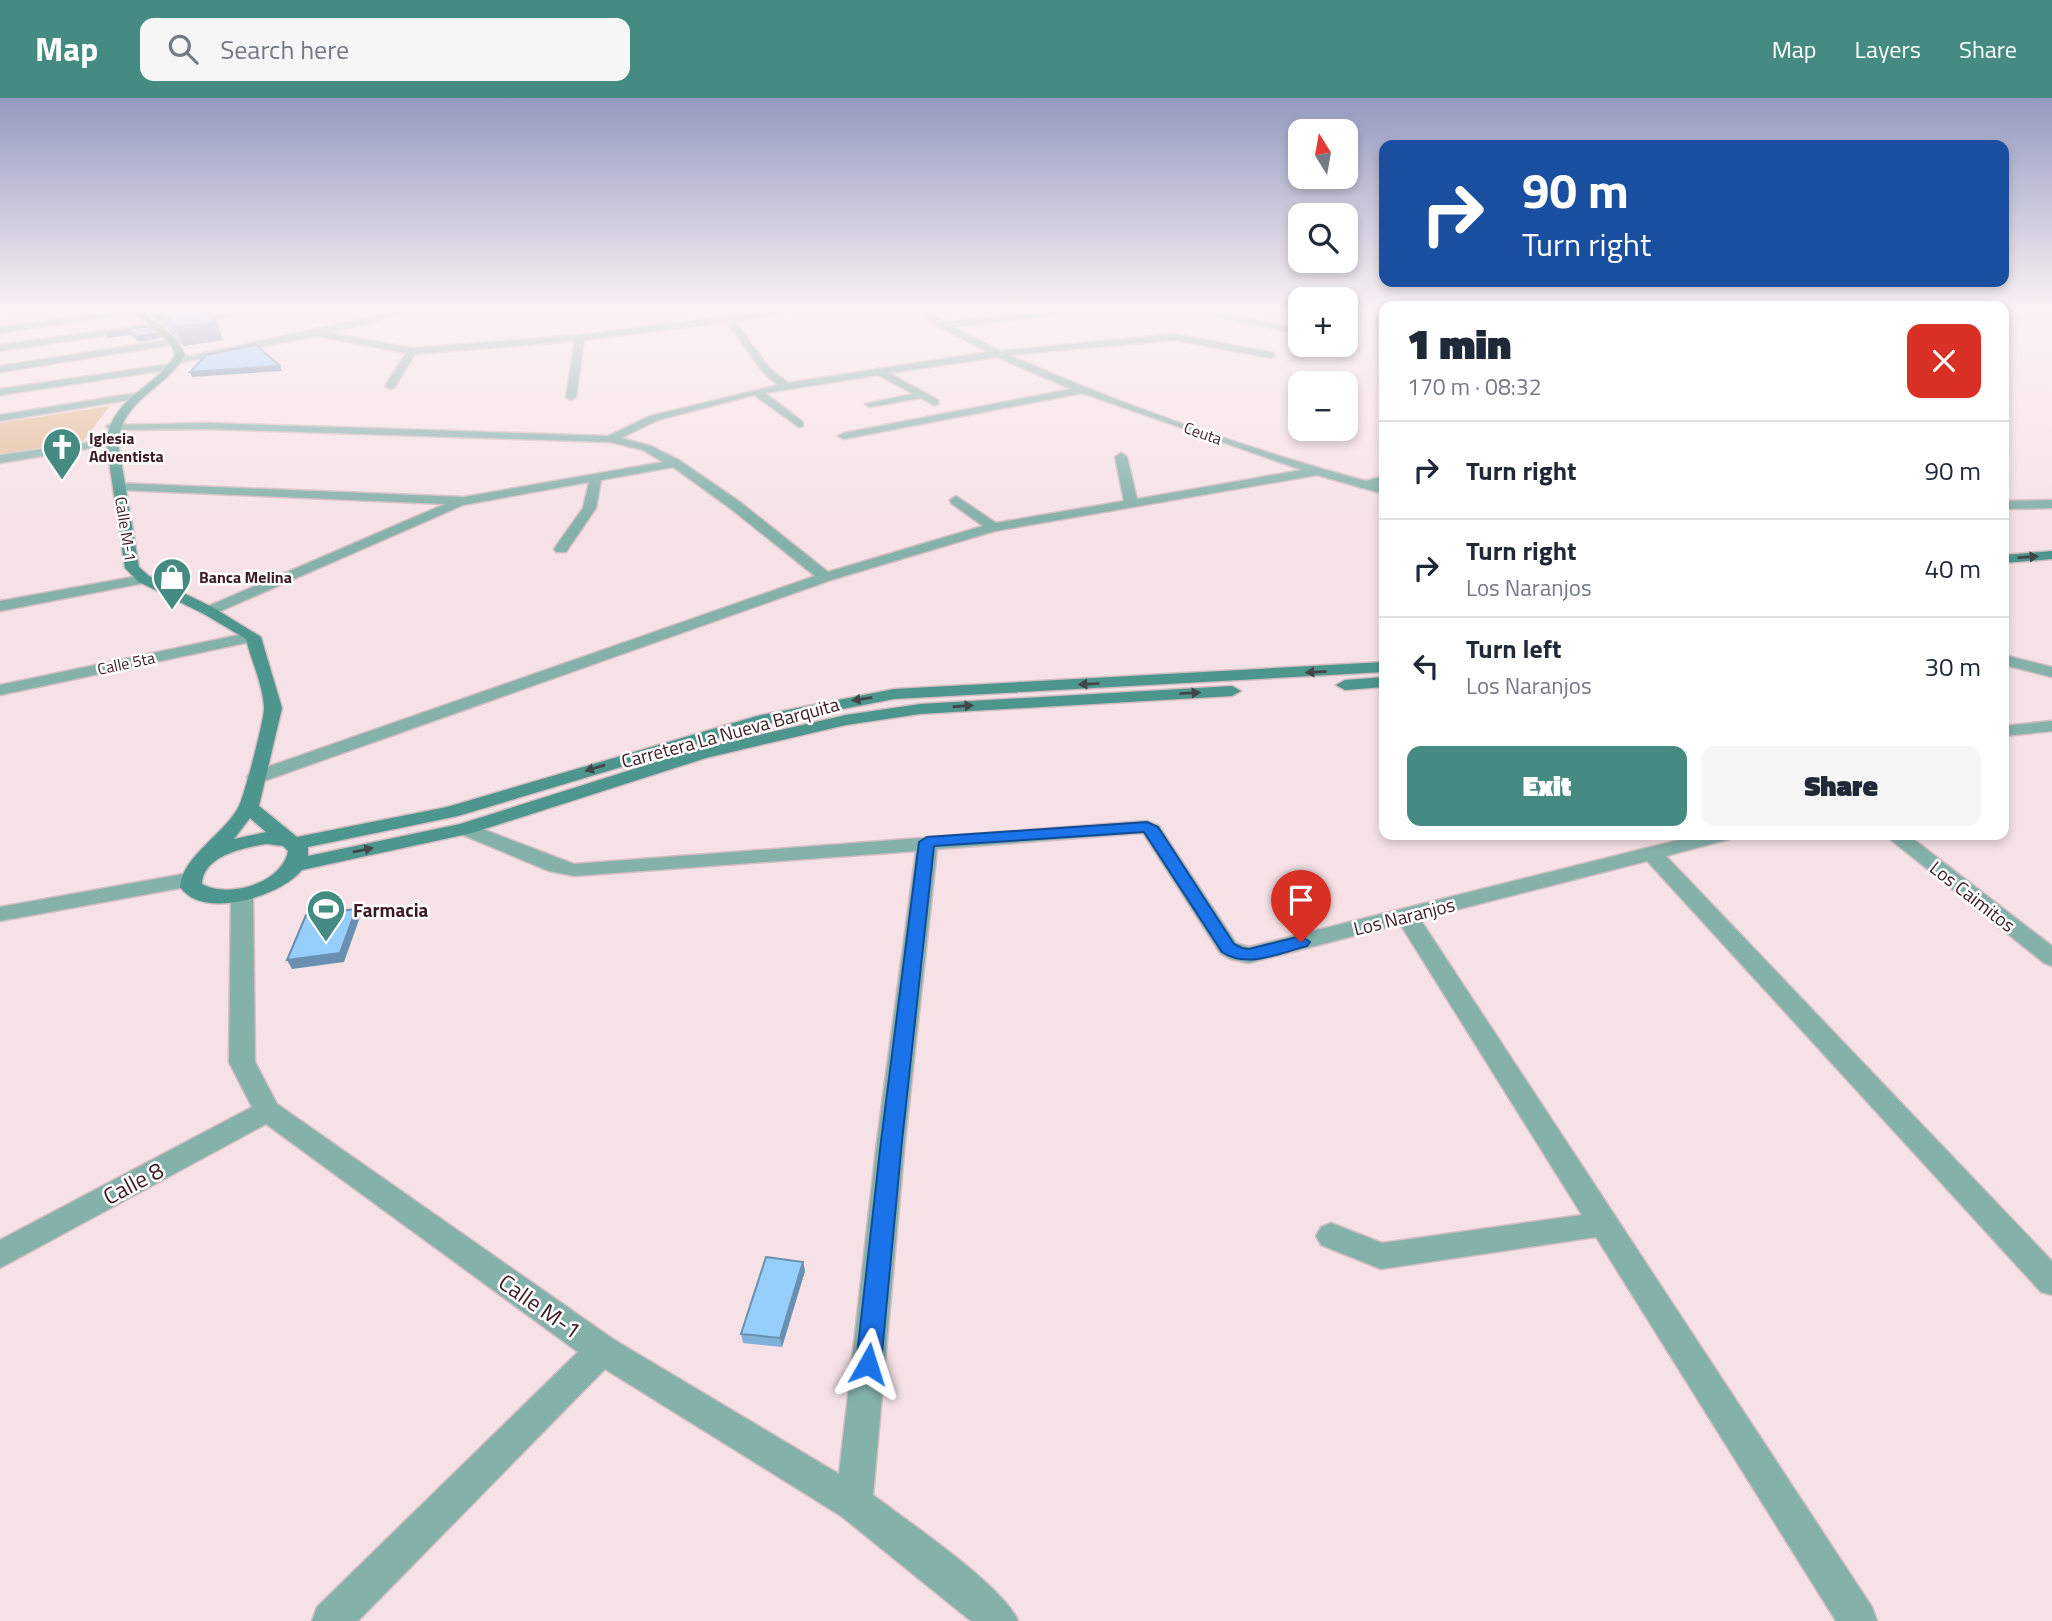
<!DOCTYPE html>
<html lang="en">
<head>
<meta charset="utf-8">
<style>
	body { margin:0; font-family:"Titillium Web",sans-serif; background:#f6f6f7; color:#1f2937; height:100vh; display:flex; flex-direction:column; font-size:26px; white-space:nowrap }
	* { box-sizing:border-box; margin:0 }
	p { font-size:23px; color:#747a83 }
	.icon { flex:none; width:38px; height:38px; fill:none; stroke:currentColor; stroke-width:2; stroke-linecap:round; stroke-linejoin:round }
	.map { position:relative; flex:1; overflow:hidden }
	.drawer { position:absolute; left:1379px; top:203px; width:630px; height:539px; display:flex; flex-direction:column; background:#fff; border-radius:14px; box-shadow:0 4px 10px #0003 }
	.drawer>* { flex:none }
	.banner { position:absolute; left:1379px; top:42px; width:630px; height:147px; border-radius:14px; box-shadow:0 4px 10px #0003; background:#1a4fa0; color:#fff; overflow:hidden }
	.needle { width:46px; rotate:349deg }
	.buttons { position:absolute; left:1288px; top:21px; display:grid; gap:14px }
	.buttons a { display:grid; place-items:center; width:70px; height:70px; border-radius:14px; background:#fff; box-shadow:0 4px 10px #0003; font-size:35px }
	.pin { position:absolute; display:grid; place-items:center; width:60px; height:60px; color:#fff; margin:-72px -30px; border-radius:50% 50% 50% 0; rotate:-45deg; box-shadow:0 0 7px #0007 }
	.pin .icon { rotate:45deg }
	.me { position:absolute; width:77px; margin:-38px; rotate:6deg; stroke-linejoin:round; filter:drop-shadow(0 0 5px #0008) }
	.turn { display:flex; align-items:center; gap:24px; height:147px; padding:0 28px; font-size:32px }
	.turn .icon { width:91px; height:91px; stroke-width:2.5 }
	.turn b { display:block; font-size:49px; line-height:60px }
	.round { display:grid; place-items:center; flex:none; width:74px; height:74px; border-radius:14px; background:#f6f6f7 }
	.headline { display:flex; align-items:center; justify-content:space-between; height:119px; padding:0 28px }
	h1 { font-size:42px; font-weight:800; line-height:52px }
	.button { display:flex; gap:14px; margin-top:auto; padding:14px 28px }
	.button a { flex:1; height:80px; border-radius:14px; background:#468b82; color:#fff; font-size:28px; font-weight:800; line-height:80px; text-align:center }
	.button a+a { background:#f6f6f7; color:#1f2937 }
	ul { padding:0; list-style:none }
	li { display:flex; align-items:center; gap:21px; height:98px; padding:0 28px; border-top:2px solid #e0e1e3 }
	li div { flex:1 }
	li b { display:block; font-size:26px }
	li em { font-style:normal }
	header { display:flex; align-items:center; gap:42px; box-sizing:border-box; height:98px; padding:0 35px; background:#468b82; color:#fff }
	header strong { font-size:33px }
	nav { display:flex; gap:38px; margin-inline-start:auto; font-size:24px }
	.search { width:490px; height:63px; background:#f6f6f7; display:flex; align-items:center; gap:18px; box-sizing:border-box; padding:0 24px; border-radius:14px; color:#747a83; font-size:26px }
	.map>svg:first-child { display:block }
	.green { fill:#e4bf9c }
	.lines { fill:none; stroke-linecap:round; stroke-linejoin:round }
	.lane-casing { stroke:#d5bec3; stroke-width:3 }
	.street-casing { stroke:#d5bec3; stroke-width:3 }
	.secondary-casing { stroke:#d5bec3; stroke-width:3 }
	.lane { fill:#84b1aa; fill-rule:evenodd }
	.street { fill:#84b1aa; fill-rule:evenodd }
	.secondary { fill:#4d968d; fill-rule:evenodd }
	.wall { fill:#81b1d9 }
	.shaded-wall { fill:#6990b0 }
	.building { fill:#96cefc; stroke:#6990b0; stroke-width:2 }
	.oneway { fill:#434649 }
	.route { fill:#1a73e8; stroke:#114b97; stroke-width:2 }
	.labels { text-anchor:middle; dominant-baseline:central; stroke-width:5; stroke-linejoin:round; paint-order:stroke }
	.far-street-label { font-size:16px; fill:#3d1b24; stroke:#fff }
	.far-poi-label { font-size:16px; font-weight:bold; fill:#3d1b24; stroke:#fff; text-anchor:start }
	.street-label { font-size:19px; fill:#3d1b24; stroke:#fff }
	.poi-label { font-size:19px; font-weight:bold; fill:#3d1b24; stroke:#fff; text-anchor:start }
	.near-street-label { font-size:23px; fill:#3d1b24; stroke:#fff }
</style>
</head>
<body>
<header>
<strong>Map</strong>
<div class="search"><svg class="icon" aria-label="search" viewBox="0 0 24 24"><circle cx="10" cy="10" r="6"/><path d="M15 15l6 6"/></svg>Search here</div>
<nav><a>Map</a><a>Layers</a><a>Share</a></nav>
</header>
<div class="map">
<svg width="2052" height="1523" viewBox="0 0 2052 1523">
	<rect width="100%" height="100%" fill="#f6e2e6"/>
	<path class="green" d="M110 308 83 343 0 356V325Z"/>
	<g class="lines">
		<g class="lane-casing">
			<path id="lane" d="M922 294 926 295V299L870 309 865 306Z
				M1384 378V386L1361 390 1355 386Z
				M2052 402V410L2004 411V403Z"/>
		</g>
		<g class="street-casing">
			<path id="street" d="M25 209H49L0 217V211Z
				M151 209H171L0 235V229Z
				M277 209H297L0 253V247Z
				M416 209H429L329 235 412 250 580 237 802 209H823L819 212 735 223 769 270 788 285 988 254 940 229 910 209H919L945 224 1065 211 1068 216 953 229 1000 253 1174 236 1274 255V259L1271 260 1174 242 1009 257C1130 311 1257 354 1384 388V396L1317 377 995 433 831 482 264 683H250L247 679 250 675 815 478 730 410 673 369 601 382 596 410 566 454H556L554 451 583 410 589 384 463 407 214 516H204L201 513 204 510 445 406 120 392 114 388 116 385 464 399 663 364 643 352 610 344 208 331 112 332 106 329 108 327 208 325 608 338 650 318 778 287 763 274 727 224 584 242 576 299 571 302 566 299 575 243 415 256 394 290 390 291 385 288 406 255 317 238 178 265 173 262ZM997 259 1071 291 844 335 838 338 844 341 1082 295 1302 372 1137 401 1127 359 1121 355 1115 359 1124 403 996 425 956 398 950 402 951 405 983 428 828 474 740 404 679 362 651 348 621 340 658 322 754 297 799 329 803 328V324L765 295 878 277 934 307 938 306V302L889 275Z
				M1165 209H1181L1300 230V236Z
				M2004 216 2008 217V221L2004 222Z
				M174 241 179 244 177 246 0 274V268Z
				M171 266 176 269 174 271 0 297V291Z
				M137 295 142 298 141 300 0 323V317Z
				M112 341 116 342V346L0 365V357Z
				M144 477 149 478 151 481 149 484 0 513V503Z
				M253 534 261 539 259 542 0 597V587Z
				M2004 557 2052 569V579L2004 567Z
				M2052 623V633L2004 638V628Z
				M1147 723 1159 728 1236 845 1249 849 1699 737H1733L1730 741 1666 758 2052 1163V1197L2041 1194 1647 763 1420 821 1872 1509 1877 1523H1836L1596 1139 1381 1171 1321 1147 1316 1138 1321 1129 1331 1125 1382 1145 1582 1117 1400 826 1249 865 1230 861 1220 855 1143 735 937 751 905 1043 873 1397C907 1423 1004 1488 1018 1523H971L841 1418 605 1271 358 1523H312L317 1509 578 1254 266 1026 0 1170V1142L252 1009 229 964 231 796 234 791H250L253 796 255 964 277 1006 613 1241 839 1376 877 1043 916 753 574 778 549 773 458 735 455 731 458 727H472L574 766Z
				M1885 737H1908L2052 848V868L2044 865Z
				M189 775 197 777 200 782 197 787 0 823V809Z"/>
		</g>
		<g class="secondary-casing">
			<path id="secondary" d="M129 209H138L177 242 185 257C164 293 124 299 118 344L139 469 149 478 214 510 261 539 282 610 259 708 297 739 447 709 757 618 894 591 1384 564V574L894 601 761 627 458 718 308 749V758L460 726 694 652 846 617 920 606 1232 588 1241 593 1232 598 920 616 846 627 706 660 472 735 302 772C281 798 203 823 180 789 182 758 225 736 239 708 244 698 265 620 264 609 263 587 251 562 246 541L204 516 139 484 125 470 106 344C114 296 153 293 175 257L170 245ZM250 720 266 734 234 741ZM266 746 283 748 288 753C282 785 229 801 202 786 203 758 243 750 266 746Z
				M2052 453V461L2004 465V457Z
				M1384 579V589L1345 592 1336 587 1345 582Z"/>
		</g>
		<use href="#lane" class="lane"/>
		<use href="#street" class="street"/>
		<use href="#secondary" class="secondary"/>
	</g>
	<path class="wall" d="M147 210 217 224 223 242 183 248 168 231 164 222 158 223 149 215Z
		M150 228 159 235 161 240 138 244 131 237 108 240 106 235Z
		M803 1164 805 1173 782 1249 743 1245 741 1236Z"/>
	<path class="shaded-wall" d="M96 209H127L84 215 82 210Z
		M162 217 164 222 158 223 156 218Z
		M217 224 223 242 183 248 176 229Z
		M129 233 131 237 108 240 106 235Z
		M159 235 161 240 138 244 136 239Z
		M280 268 282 273 192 279 190 274Z
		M356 811 360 819 344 864 292 871 287 862Z
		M803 1164 805 1173 782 1249 780 1240Z"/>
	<path class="building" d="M158 209H188L161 213 162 217 156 218 147 210Z
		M190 209H198L217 224 176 229 161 213Z
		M150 228 159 235 136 239 129 233 106 235Z
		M256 247 280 268 190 274 206 257Z
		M356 811 340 855 287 862 306 817Z
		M766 1159 803 1164 780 1240 741 1236Z"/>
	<defs><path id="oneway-solid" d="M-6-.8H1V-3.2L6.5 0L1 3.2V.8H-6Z" transform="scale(1.75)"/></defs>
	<g class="oneway">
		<use href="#oneway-solid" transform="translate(2028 459) rotate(-4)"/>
		<use href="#oneway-solid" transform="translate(1316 574) rotate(177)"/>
		<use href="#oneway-solid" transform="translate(1089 586) rotate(177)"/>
		<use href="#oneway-solid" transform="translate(1190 595) rotate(-3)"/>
		<use href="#oneway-solid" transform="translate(862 601) rotate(171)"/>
		<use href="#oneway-solid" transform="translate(963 608) rotate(-4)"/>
		<use href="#oneway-solid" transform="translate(595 670) rotate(163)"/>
		<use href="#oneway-solid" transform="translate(363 752) rotate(-12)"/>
	</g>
	<linearGradient id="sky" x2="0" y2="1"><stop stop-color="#949ac0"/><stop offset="0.5" stop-color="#fbf2f4"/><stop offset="1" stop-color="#fbf2f4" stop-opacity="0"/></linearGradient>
	<rect width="2052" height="422" fill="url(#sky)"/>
	<path class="route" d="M1147 724 1158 729 1234 846 1242 850 1249 851 1301 838 1310 844 1307 848C1280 855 1247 871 1222 854L1144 734 934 748 902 1043 881 1266 877 1274 868 1278 860 1274 856 1266 881 1043 919 744 927 739Z"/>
	<defs>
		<g id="church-pin" transform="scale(2.0125)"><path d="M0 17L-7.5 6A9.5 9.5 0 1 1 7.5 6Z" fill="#468b82" stroke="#fff"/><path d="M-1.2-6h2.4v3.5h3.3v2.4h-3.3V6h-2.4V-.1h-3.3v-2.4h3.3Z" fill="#fff"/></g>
		<g id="shop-pin" transform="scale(2.0125)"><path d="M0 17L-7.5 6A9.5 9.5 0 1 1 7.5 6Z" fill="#468b82" stroke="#fff"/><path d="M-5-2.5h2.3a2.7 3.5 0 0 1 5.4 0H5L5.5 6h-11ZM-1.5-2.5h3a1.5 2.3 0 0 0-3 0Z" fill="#fff"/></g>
		<g id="stadium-pin" transform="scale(2.0125)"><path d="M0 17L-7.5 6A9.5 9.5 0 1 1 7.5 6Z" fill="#468b82" stroke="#fff"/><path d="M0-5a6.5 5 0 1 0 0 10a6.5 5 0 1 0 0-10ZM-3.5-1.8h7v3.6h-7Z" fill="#fff"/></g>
	</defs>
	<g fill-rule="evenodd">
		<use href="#church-pin" x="62" y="349"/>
		<use href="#shop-pin" x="172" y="479"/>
		<use href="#stadium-pin" x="326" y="811"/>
	</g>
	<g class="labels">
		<g class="far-street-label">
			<text transform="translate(1203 335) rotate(19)">Ceuta</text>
			<text transform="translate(126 431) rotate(81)">Calle M-1</text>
			<text transform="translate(126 565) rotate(-12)">Calle 5ta</text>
		</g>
		<g class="far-poi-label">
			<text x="89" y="340">Iglesia<tspan x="89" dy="18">Adventista</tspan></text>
			<text x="199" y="479">Banca Melina</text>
		</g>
		<g class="street-label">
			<text transform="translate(730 634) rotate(-15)">Carretera La Nueva Barquita</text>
			<text transform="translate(1973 798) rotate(38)">Los Caimitos</text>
			<text transform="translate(1404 818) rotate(-14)">Los Naranjos</text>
		</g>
		<g class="poi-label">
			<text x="353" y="811">Farmacia</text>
		</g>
		<g class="near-street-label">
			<text transform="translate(133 1085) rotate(-28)">Calle 8</text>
			<text transform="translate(540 1208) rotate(35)">Calle M-1</text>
		</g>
	</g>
</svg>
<div class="buttons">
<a><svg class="needle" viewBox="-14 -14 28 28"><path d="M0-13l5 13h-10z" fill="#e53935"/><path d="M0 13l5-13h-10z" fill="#747a83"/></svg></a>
<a><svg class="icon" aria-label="search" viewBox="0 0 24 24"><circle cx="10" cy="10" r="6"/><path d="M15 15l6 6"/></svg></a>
<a>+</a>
<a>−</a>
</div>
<div class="pin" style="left:1301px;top:844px;background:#d93025"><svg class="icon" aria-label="arrive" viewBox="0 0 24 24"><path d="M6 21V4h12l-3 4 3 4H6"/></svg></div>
<svg class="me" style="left:868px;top:1266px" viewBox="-20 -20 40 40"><path d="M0-17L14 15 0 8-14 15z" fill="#1a73e8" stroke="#fff" stroke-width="4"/></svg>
<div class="banner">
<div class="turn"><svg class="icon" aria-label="right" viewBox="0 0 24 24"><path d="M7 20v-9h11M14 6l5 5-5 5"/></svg><div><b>90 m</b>Turn right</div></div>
</div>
<section class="drawer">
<div class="headline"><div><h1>1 min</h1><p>170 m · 08:32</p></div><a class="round" style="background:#d93025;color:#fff"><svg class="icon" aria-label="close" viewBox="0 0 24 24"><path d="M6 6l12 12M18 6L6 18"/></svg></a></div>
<ul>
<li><svg class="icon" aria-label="right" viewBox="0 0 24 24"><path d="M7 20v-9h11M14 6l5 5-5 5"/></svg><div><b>Turn right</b></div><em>90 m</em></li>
<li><svg class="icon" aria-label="right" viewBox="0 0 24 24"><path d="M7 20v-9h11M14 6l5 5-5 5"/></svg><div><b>Turn right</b><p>Los Naranjos</p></div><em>40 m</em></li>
<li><svg class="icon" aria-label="left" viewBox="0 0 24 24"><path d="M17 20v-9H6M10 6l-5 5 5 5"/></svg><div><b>Turn left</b><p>Los Naranjos</p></div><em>30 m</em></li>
</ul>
<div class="button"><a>Exit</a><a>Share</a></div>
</section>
</div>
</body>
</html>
